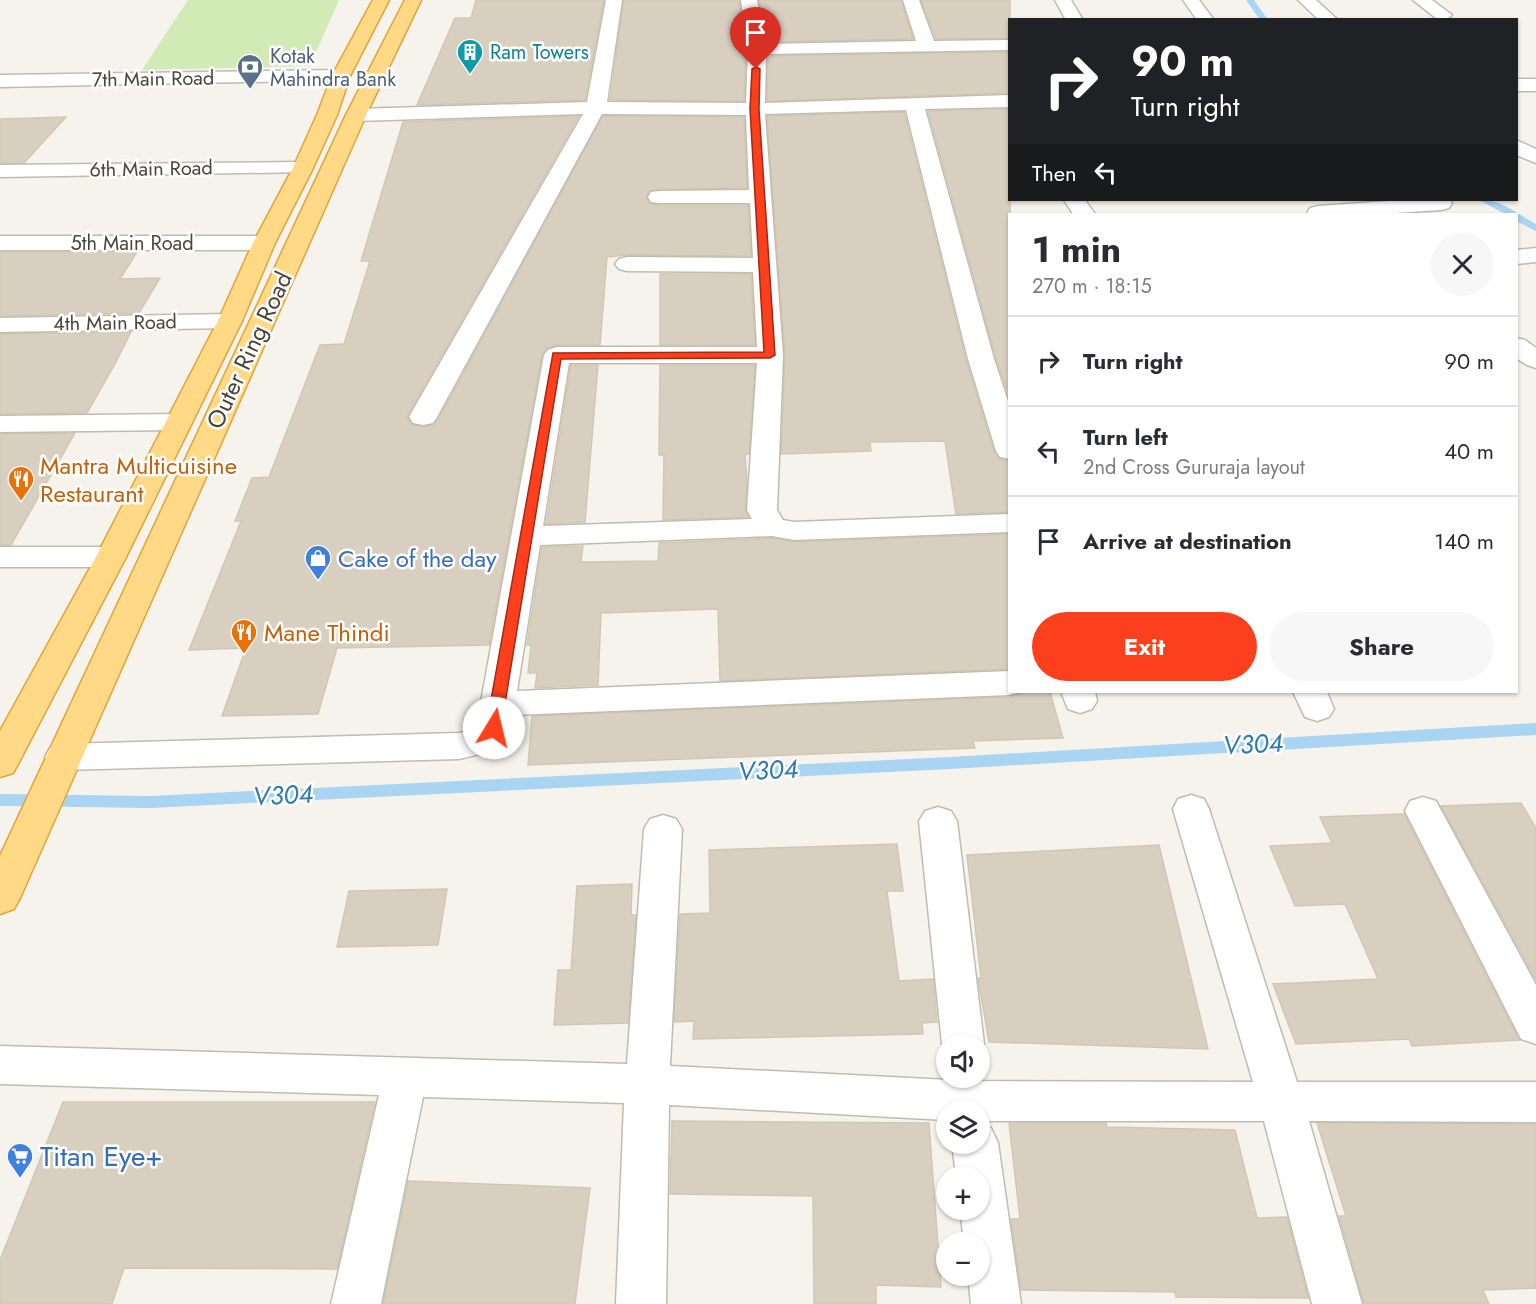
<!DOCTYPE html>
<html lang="en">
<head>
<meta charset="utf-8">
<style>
	body { margin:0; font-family:Jost,sans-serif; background:#f7f7f7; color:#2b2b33; height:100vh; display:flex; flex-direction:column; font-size:22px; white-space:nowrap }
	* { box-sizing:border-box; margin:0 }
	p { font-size:20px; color:#7c7c81 }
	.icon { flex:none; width:33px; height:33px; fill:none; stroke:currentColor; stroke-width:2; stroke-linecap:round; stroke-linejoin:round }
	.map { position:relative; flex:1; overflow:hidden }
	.sheet { position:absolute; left:1008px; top:213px; width:510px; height:480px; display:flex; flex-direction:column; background:#fff; border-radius:0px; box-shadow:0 2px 4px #0004 }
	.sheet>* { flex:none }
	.top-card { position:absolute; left:1008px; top:18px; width:510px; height:183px; border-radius:0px; box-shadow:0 2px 4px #0004; background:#202124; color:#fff; overflow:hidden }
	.tools { position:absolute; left:936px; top:1034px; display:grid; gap:12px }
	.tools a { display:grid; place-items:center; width:54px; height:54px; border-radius:50%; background:#fff; box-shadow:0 2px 4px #0004; font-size:30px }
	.pin { position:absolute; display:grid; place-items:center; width:51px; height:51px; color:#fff; margin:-62px -26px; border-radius:50% 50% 50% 0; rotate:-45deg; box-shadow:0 0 6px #0007 }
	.pin .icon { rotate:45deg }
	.me { position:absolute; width:66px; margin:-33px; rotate:9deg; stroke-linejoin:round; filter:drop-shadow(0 0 4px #0008) }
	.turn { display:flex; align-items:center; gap:21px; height:126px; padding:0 24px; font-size:27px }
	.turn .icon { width:78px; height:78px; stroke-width:2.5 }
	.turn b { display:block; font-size:42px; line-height:51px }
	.then { display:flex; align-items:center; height:57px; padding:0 24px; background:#0003; gap:12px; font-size:22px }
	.round { display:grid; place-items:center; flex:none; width:63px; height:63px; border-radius:32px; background:#f7f7f7 }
	.head { display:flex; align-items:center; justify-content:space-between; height:102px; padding:0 24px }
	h1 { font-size:36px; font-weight:700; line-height:45px }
	.action { display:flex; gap:12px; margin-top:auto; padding:12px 24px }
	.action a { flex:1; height:69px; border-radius:36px; background:#fc3f1d; color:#fff; font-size:24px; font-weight:700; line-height:69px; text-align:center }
	.action a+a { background:#f7f7f7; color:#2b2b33 }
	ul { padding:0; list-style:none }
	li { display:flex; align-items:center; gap:18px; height:90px; padding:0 24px; border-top:2px solid #e1e1e2 }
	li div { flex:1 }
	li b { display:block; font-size:22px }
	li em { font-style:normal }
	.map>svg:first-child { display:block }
	.green { fill:#d2eab5 }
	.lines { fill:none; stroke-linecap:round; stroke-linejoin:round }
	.stream { fill:#a9d4f2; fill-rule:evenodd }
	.building { fill:#d8cfc1; stroke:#d3c7b4; stroke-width:1.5 }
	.minor-casing { stroke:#c2bbae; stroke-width:3 }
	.trunk-casing { stroke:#e0a43c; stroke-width:3 }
	.minor { fill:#fff; fill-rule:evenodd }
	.trunk { fill:#ffd985; fill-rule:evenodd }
	.route { fill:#fc3f1d; stroke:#a42913; stroke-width:1.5 }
	.labels { text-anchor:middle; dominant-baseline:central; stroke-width:5; stroke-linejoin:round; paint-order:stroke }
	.far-culture-label { font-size:20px; fill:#0d838f; stroke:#fff; text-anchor:start }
	.far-service-label { font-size:20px; fill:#4e5e75; stroke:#fff; text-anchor:start }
	.far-street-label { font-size:20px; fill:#4b4439; stroke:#fff }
	.street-label { font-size:24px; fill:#4b4439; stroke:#fff }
	.food-label { font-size:24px; fill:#c56008; stroke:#fff; text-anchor:start }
	.shop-label { font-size:24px; fill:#366cbe; stroke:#fff; text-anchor:start }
	.water-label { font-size:26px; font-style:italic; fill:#2e7ab2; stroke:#fff }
	.near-shop-label { font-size:28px; fill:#366cbe; stroke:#fff; text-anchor:start }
</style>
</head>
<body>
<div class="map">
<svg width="1536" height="1304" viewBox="0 0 1536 1304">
	<rect width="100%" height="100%" fill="#f6f3ec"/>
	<path class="green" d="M188 0H339L310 66 142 70Z"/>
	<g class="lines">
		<path class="stream" d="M1246 0H1254L1268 20H1260Z
			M1479 200C1499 198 1519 215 1536 224V231L1516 221V214H1505Z
			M1536 723V735L950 769 151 808 0 806V794L151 796 950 757Z"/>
	</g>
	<path class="building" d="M476 0H604L585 100 417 105 455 18H471Z
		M624 0H739L746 49 744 101 610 100Z
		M759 0H901L913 39 767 42Z
		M921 0H1010V38L936 39Z
		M1010 52V93L767 101 768 56Z
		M1010 109V398L996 358 928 111Z
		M904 112 966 360 994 452 1000 459 1010 461V512L956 514 945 441 870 442 871 451 781 454 785 355 767 116Z
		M579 116 407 416 411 424 423 427 433 425 439 418 603 116 744 117 747 188 659 189 649 191 646 198 651 204 659 205H748L751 256 627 255 607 257 600 345H557L547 348 542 354 489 645 337 648 318 714 222 716 246 648 189 650 241 521H235L252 478 269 477 320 345 344 344 370 261H361L403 122Z
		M66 117 24 163H0V119Z
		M0 252H137L120 279 160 278 139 313 0 316Z
		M660 274H751L755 345H660Z
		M131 332 116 362 87 413 0 414V334Z
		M571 365H598L585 522 546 524Z
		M660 365H755L749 454 745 455 747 481 745 510 748 517 663 520 664 455H659Z
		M75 433 11 545H0V434Z
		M1010 534V669L720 681 718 609 601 613 598 685 535 688 537 673H528L531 645H527L542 547 583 546 581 562 658 561 659 543 773 538 794 542Z
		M1023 692H1050L1063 738 973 741 975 748 528 765 532 716 1010 697Z
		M1521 803 1536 828V980L1441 806Z
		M1404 814 1519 1040 1412 1046 1409 1039 1296 1044 1273 984 1378 979 1345 904 1295 906 1270 846 1332 843 1320 817Z
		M897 844 903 891H887L899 981 933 979 937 1022 922 1023 923 1034 693 1039 694 1021 674 1022 680 914 710 913 709 850Z
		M1159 845 1208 1049 989 1042 978 978H981L967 855Z
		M632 884 631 915H636L628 1023 554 1025 558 970H571L577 886Z
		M447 889 438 945 337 947 349 891Z
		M63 1102H375L337 1269 124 1268 112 1304H0V1260Z
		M672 1121 929 1123 941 1287 876 1285V1304H814L813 1196 670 1194Z
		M1009 1123H1106L1107 1127 1235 1130 1257 1218 1287 1217 1308 1298 1176 1297 1175 1292 1021 1290 1011 1219H1020Z
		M1317 1123 1536 1124V1288L1483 1290 1489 1304H1364L1339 1216H1346Z
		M408 1181 590 1188 575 1304H383Z"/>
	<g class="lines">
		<g class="minor-casing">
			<path id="minor" d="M606 0H622L607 102 746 103 748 49 741 0H757L765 44 916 41 903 0H919L934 41 1010 40V50L766 54 765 103 1010 95V107L925 109 994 359 1010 407V459L1000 457 996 451 968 359 906 110 765 114 783 355 777 510 783 520 794 522 1010 514V532L794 540 772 536 540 545 517 691 1010 671V692H1021L1010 695 513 715C508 749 488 752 459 759L63 770 50 766 45 757 50 748 63 744 459 733 471 731 477 724 544 355 548 350 557 347H757L753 272 627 271 619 269 615 264 619 259 627 257 753 258 750 203H659L651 202 648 197 651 192 659 191 749 190 746 115 602 114 437 417 433 423 423 425 413 423 409 417 583 114 356 121 349 119 346 115 349 111 356 109 587 102ZM569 363H757L747 510 752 519 543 526Z
				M1055 0H1071L1083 20H1066Z
				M1183 0H1199L1214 20H1197Z
				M1298 0H1316L1338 20H1319Z
				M1413 0H1432L1452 15 1445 20 1437 19Z
				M341 70 348 72 350 76 348 80 0 87V75Z
				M1516 79H1536V91H1516Z
				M1516 140 1536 149V163L1516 155Z
				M303 162 310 164 313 168 310 172 0 177V165Z
				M1064 200H1085L1095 214H1073Z
				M1404 200H1449L1452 203 1449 208 1441 210 1380 214 1307 213 1310 208 1318 206Z
				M0 236H264L272 238 275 243 272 248 264 250H0Z
				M1536 248V262L1516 264V250Z
				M230 314 239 316 242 321 239 326 230 328 0 332V318Z
				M1516 338 1525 340 1536 348V368L1527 365 1516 358Z
				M177 414 187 416 191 422 187 428 177 430 0 432V416Z
				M0 547H111L122 550 126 557 122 564 111 567H0Z
				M1061 692H1095L1097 701 1092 709 1080 713 1068 709Z
				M1293 692H1327L1334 709 1329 717 1317 721 1305 717Z
				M1191 795 1204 799 1209 809 1297 1082H1536V1122L1309 1121 1362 1304H1312L1264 1121H980V1110H946V1120L669 1105 666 1304H616L624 1103 423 1097 381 1304H331L379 1095 0 1084V1046L627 1064 644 829 650 819 663 815 676 819 682 829 670 1066 969 1081 1253 1082 1173 809 1178 799Z
				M1423 797 1436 801 1536 985V1044L1521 1039 1405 811 1410 801Z
				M938 807 951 811 957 821 984 1044 980 1054V1044H946V1054L942 1044 919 821 925 811Z
				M980 1124 991 1128 998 1143 1021 1304H971L968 1275H980V1242H964L960 1209H980V1176H956L952 1143H980Z"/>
		</g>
		<g class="trunk-casing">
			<path id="trunk" d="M373 0H389L350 76 337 115 313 168 275 243 242 321 126 557 18 764 13 773 0 777V731L96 557 218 321 253 243 293 168 317 115 332 76Z
				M405 0H421L366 115 20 898 14 909 0 914V856L346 115Z"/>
		</g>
		<use href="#minor" class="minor"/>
		<use href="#trunk" class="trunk"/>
	</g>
	<path class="route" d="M756 67 760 69 759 109 775 355 770 358 561 359 501 728 499 732H489L486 728 553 353 764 352 750 109 752 69Z"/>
	<defs>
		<g id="building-pin" transform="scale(1.35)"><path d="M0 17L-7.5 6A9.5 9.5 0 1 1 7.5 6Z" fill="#0f9aa8" stroke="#fff"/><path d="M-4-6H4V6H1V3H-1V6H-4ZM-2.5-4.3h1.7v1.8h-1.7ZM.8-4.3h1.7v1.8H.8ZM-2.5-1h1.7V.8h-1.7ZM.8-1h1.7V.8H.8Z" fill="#fff"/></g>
		<g id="bank-pin" transform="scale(1.35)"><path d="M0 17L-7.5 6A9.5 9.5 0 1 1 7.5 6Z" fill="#5c6f8a" stroke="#fff"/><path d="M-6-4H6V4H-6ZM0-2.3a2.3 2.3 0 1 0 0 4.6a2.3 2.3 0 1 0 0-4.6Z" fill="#fff"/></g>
		<g id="restaurant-pin" transform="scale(1.35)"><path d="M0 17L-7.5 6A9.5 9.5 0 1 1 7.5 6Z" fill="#e8710a" stroke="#fff"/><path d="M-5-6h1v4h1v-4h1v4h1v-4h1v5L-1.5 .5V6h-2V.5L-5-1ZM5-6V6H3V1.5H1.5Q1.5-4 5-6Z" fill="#fff"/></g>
		<g id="shop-pin" transform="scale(1.35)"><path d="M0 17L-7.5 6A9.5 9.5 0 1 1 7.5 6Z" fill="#3f7fe0" stroke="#fff"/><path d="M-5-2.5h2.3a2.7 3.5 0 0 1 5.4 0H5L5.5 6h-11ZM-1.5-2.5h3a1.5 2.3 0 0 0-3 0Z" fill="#fff"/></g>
		<g id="supermarket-pin" transform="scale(1.35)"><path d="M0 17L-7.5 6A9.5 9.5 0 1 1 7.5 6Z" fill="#3f7fe0" stroke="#fff"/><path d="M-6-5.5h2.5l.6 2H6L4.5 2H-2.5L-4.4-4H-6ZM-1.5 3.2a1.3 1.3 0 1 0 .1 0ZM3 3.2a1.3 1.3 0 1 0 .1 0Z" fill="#fff"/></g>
	</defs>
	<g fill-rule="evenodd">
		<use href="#building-pin" x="470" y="52"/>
		<use href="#bank-pin" x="250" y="67"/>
		<use href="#restaurant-pin" x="21" y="479"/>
		<use href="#shop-pin" x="318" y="558"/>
		<use href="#restaurant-pin" x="244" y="632"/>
		<use href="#supermarket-pin" x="20" y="1156"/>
	</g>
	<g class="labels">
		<g class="far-culture-label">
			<text x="490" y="52">Ram Towers</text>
		</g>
		<g class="far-service-label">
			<text x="270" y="56">Kotak<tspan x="270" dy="23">Mahindra Bank</tspan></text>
		</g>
		<g class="far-street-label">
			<text transform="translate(153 79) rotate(-1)">7th Main Road</text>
			<text transform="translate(151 169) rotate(-1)">6th Main Road</text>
			<text x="132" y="243">5th Main Road</text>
			<text transform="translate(115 323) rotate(-1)">4th Main Road</text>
		</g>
		<g class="street-label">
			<text transform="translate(249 350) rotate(-65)">Outer Ring Road</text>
		</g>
		<g class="food-label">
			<text x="40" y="465">Mantra Multicuisine<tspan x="40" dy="28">Restaurant</tspan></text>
			<text x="264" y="632">Mane Thindi</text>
		</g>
		<g class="shop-label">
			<text x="338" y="558">Cake of the day</text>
		</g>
		<g class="water-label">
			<text transform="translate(1253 744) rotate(-3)">V304</text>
			<text transform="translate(768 770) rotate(-3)">V304</text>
			<text transform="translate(283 795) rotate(-3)">V304</text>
		</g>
		<g class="near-shop-label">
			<text x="40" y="1156">Titan Eye+</text>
		</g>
	</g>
</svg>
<div class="tools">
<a><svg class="icon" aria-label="sound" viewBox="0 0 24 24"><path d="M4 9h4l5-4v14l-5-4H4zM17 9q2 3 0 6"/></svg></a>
<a><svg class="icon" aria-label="layers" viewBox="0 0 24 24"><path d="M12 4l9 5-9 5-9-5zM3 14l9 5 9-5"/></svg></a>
<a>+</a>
<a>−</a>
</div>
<div class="pin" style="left:756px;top:69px;background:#d93025"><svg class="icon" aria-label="arrive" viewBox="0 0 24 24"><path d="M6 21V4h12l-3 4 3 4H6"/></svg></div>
<svg class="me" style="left:494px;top:728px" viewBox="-20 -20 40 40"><circle r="19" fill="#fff"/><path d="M0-13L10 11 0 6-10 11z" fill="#fc3f1d"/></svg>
<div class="top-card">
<div class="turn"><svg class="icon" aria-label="right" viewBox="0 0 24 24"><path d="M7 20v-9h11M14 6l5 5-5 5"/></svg><div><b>90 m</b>Turn right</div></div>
<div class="then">Then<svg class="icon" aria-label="left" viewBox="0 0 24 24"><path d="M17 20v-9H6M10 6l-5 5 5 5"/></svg></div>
</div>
<section class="sheet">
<div class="head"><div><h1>1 min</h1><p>270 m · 18:15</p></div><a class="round"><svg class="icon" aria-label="close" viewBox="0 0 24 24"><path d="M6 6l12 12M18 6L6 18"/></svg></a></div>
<ul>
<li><svg class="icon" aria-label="right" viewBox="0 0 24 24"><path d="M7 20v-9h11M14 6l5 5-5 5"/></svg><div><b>Turn right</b></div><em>90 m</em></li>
<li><svg class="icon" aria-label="left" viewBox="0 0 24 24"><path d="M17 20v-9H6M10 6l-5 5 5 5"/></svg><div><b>Turn left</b><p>2nd Cross Gururaja layout</p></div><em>40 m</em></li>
<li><svg class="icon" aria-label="arrive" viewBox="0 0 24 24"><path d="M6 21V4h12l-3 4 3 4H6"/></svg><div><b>Arrive at destination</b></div><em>140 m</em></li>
</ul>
<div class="action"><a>Exit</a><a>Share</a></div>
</section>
</div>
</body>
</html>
